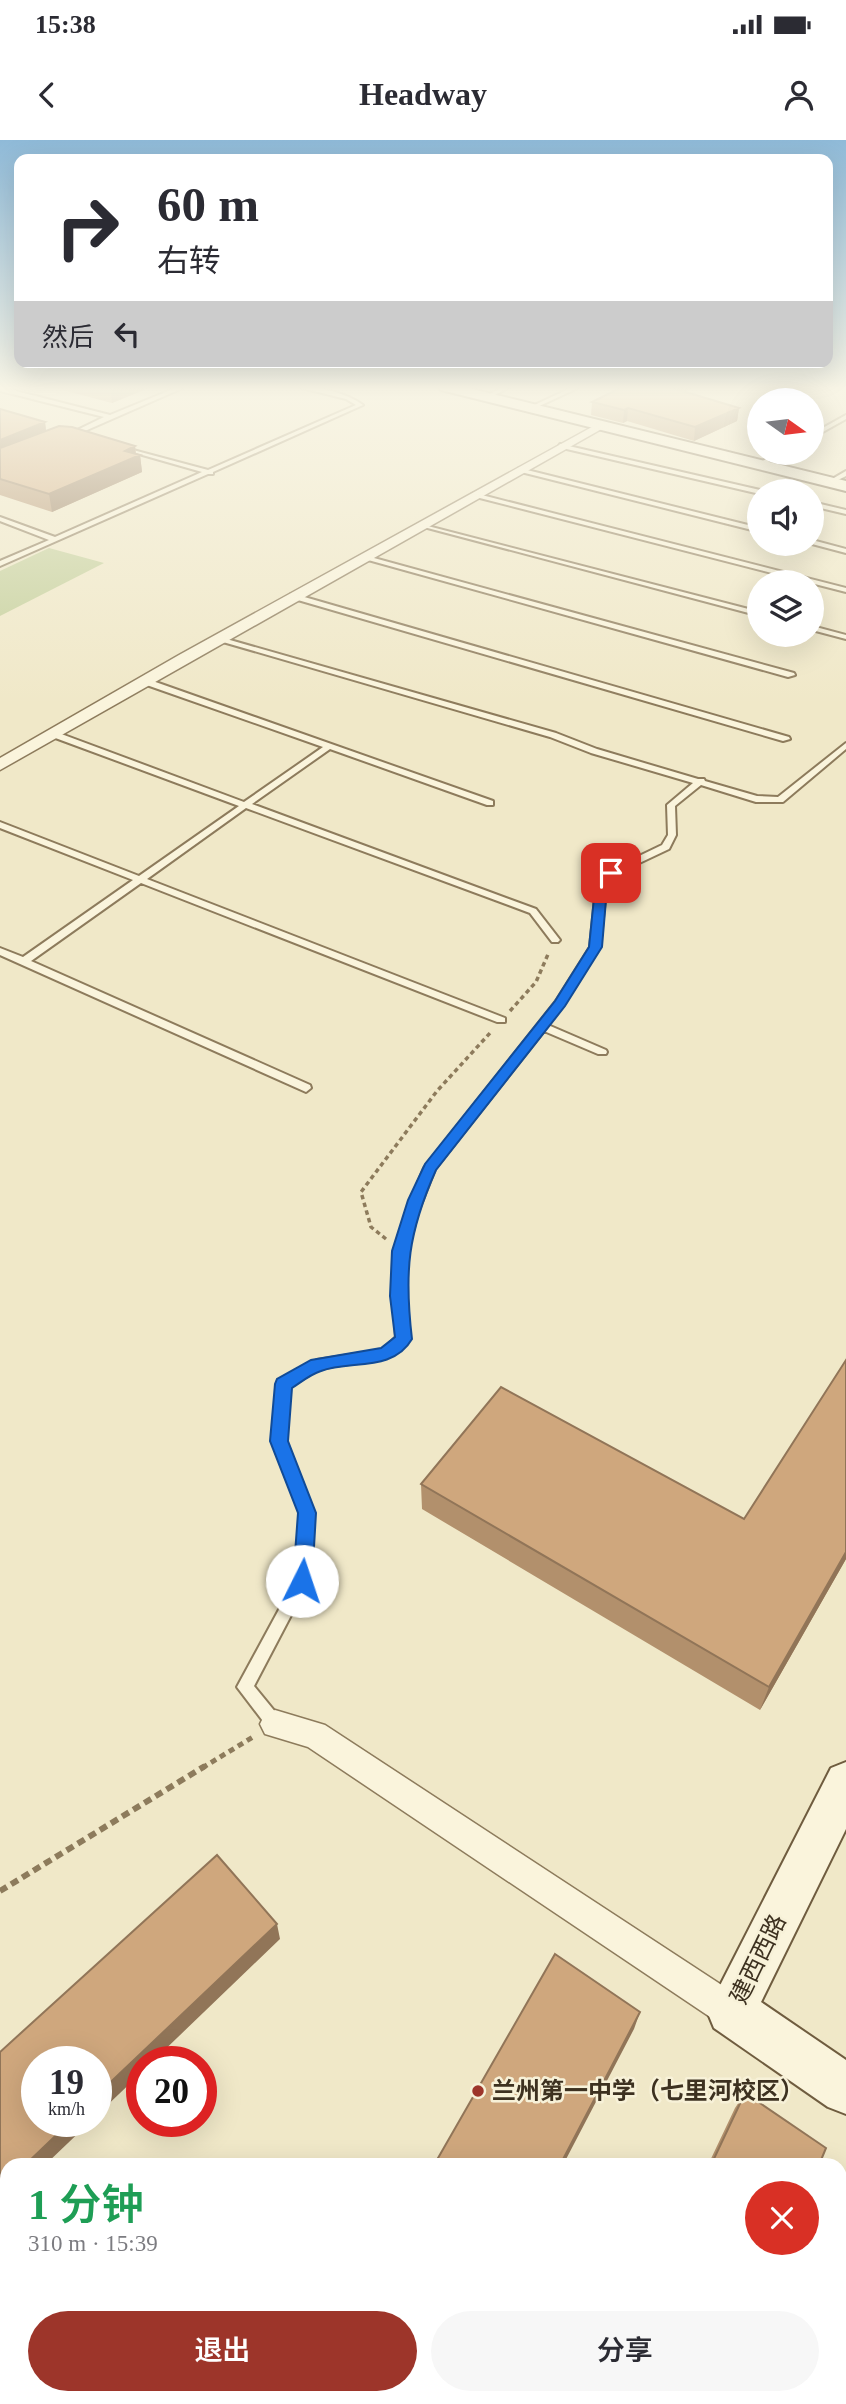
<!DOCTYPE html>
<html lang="zh">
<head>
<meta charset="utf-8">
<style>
	body { margin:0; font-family:"Times New Roman","Noto Sans SC",serif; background:#f7f7f7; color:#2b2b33; height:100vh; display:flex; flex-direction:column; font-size:26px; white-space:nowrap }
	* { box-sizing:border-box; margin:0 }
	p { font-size:23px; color:#7c7c81 }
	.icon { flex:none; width:38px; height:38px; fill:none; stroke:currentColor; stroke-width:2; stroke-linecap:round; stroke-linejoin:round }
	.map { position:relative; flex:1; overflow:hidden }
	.drawer { position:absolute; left:0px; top:2018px; width:847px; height:247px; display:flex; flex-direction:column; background:#fff; border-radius:21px 21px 0 0; box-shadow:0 7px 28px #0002 }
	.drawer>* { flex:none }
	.banner { position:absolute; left:14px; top:14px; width:819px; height:214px; border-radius:14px; box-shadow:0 7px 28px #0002; background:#fff; color:#2b2b33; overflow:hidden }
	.needle { width:46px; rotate:104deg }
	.controls { position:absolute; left:747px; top:248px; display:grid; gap:14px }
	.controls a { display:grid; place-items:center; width:77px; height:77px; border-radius:50%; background:#fff; box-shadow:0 7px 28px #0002; font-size:35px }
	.speed { position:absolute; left:21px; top:1906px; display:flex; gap:14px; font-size:35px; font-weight:700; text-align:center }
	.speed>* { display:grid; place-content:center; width:91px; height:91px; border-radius:50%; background:#fff; box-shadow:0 7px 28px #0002; line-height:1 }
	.speed small { font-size:18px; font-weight:400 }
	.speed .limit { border:10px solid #d22; background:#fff; color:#111 }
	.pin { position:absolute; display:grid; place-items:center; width:60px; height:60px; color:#fff; margin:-30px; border-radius:14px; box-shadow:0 4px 10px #0006 }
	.me { position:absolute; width:77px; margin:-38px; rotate:4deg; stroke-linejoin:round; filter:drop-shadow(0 0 5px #0008) }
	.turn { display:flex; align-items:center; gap:24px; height:147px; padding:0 28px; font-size:32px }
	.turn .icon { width:91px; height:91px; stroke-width:2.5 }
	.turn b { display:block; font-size:49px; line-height:60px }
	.then { display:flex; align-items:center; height:66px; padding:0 28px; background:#0003; gap:14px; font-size:26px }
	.round { display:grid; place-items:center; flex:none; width:74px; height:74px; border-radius:37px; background:#f7f7f7 }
	.headline { display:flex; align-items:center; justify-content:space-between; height:119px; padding:0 28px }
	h1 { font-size:42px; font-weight:600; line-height:52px; color:#1e9e55 }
	.primary-button { display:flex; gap:14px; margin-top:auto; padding:14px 28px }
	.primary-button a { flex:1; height:80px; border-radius:42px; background:#9d352a; color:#fff; font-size:28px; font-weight:600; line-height:80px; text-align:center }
	.primary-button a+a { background:#f7f7f7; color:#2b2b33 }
	.status { display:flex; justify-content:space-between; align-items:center; height:49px; padding:0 35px; background:#fff; direction:ltr }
	.status svg { height:19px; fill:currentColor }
	header { display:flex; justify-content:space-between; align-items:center; height:91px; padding:0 28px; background:#fff; font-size:32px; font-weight:600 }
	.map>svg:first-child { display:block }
	.green { fill:#c4cf9b }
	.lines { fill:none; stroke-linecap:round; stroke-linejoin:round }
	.lane-casing { stroke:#8d7b5c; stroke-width:4 }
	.street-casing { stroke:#8d7b5c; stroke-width:3 }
	.secondary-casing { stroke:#6f5c3f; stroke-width:4 }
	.path-far2 { stroke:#8d7b5c; stroke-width:3.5; stroke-dasharray:4.5 3.5; stroke-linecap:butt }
	.path-far1 { stroke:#8d7b5c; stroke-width:5; stroke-dasharray:6 4.5; stroke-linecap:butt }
	.path { stroke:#8d7b5c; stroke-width:6; stroke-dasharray:8 5; stroke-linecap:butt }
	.lane { fill:#faf4dc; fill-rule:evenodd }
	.street { fill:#faf4dc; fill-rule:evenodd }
	.secondary { fill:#faf4dc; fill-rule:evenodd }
	.wall { fill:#b2906c }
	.shaded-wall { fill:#917558 }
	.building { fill:#cfa77d; stroke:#917558; stroke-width:2 }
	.route { fill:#1a73e8; stroke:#114b97; stroke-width:2 }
	.poi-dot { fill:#9d352a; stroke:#f7f1d8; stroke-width:2.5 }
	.labels { text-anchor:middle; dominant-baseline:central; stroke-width:5; stroke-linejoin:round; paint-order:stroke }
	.near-street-label { font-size:24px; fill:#3d3120; stroke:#f7f1d8 }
	.near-poi-label { font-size:24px; font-weight:bold; fill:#3d3120; stroke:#f7f1d8; text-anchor:start }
</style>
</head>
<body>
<div class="status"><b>15:38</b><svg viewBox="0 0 49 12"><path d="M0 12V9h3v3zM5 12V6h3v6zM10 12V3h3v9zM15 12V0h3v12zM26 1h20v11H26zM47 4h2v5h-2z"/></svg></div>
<header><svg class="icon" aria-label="back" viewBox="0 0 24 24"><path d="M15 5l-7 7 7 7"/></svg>Headway<svg class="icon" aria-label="person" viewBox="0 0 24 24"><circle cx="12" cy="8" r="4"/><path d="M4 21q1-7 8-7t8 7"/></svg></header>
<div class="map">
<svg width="846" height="2264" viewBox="0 0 846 2264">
	<rect width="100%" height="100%" fill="#f0e8c8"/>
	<path class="green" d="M49 408 104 423 0 476V431Z"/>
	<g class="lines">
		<g class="lane-casing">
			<path id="lane" d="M0 247 110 275 178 247H185L78 294 82 296 79 298 69 294 104 277 0 251Z
				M298 247C318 246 347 253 363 265L213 332V334H208L0 426V421L49 400 0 381V377L55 397 202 332 118 308V306L208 330 356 265 346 259Z
				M503 247H510L489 258 484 257Z
				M573 247H580L533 269 528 268Z
				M846 275V279L812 298V294Z
				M560 304 760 350 763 352H760V354L558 307Z
				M776 313H784L761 326 756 325Z
				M519 328 760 388V392L517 331Z
				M846 331V336L832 343 827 342Z
				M474 353 846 448V452L472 356V354Z
				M812 362 846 370V374L812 366Z
				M420 384 760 472V476L420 386Z
				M812 400 846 409V413L812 404Z
				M363 415 794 533 795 535 788 537 361 418V416Z
				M294 454 789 597 790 599 783 601 291 458V454Z
				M812 486 846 495V499L812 490Z
				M216 496 556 593 597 609 698 639H704L705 641 757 656 778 657 846 603V609L783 662H756L701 645 675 666 676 695 669 709 614 735 606 749 600 807 565 863 548 885 606 910 607 912 606 914H598L544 891 435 1029 418 1072 408 1111 406 1151 409 1199C387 1231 350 1218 319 1230 309 1234 300 1241 290 1247L286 1301 314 1373 309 1441 254 1546 281 1579 283 1584 281 1589 275 1591 269 1589 237 1547 295 1440 300 1373 272 1301 277 1244 279 1240 317 1220 382 1210 396 1197 393 1151 396 1111 406 1072 424 1028 556 861 590 807 596 749 608 731 662 705 668 695 667 665 693 643 591 613 550 597 216 500Z
				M141 539H147L493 661V665H487L330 609 252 664 536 769 560 800 558 802H552L530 773 246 668 147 739 505 878V882H497L141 743 31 821 310 945 311 948 306 952 0 815V808L23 817 133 740 0 688V682L139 736 239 666 50 596V592H56L244 662 323 607 141 543Z"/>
		</g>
		<g class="street-casing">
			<path id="street" d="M601 282 605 283V287L0 630V618L179 515Z
				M275 1570 325 1585 743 1859 748 1871 743 1883 731 1888 719 1883 308 1607 265 1594 260 1584 265 1574Z"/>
		</g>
		<g class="secondary-casing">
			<path id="secondary" d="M438 247H464L846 341V351L441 250Z
				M846 1622V1689L761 1862 846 1920V1974L828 1967 714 1888 707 1871 831 1628Z"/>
		</g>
		<path class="path-far2" d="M510 871 536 842 549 812
			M386 1099 371 1087 361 1052 437 951 490 893"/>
		<path class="path-far1" d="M202 1628 253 1597"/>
		<path class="path" d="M0 1751 205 1626"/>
		<use href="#lane" class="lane"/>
		<use href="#street" class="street"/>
		<use href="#secondary" class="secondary"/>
	</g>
	<path class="wall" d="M51 247H151L112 263Z
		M610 247H693V248L685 252 739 268 737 281 694 301 627 281 623 283 591 275 592 262 618 249Z
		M0 269 45 282 46 291 135 306 136 314 140 315 142 332 52 372 0 355Z
		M846 1220V1419L760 1570 422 1369 421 1344 744 1379Z
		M745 1953 819 2025H708L735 1968Z
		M846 2067V2126L840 2121V2082Z
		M609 2258H721L718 2264H617Z
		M778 2258H840L846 2264H776Z"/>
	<path class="shaded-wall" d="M110 247H151L112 263Z
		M668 247H693V248L667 260Z
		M628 268 627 281 623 283 624 270Z
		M739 268 737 281 694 301 695 287Z
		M45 282 47 299 0 318V300Z
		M135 306 136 317 140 315 142 332 52 372 49 354 125 311Z
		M846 1412V1419L760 1570 769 1547Z
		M277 1784 280 1799 152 1922H142V1932L96 1976V1956Z
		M640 1872 634 1889 563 2025H560Z
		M71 1981H91L45 2025H25Z
		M7 2042V2062L0 2068V2048Z
		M124 2258H137L131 2264H118Z"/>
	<path class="building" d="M622 247H669L739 268 695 287 628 268 624 270 592 262Z
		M0 269 45 282 0 300Z
		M59 286 72 287 135 306 125 311 140 315 49 354 0 339V308Z
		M846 1220V1412L769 1547 421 1344 501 1247 744 1379Z
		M217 1715 277 1784 96 1956V1922H37V1981H71L25 2025H7V2042L0 2048V1912Z
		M555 1814 640 1872 560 2025H434Z
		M745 1953 826 2008 819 2025H711Z
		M846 2088V2105L841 2101Z
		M7 2215V2258H124L118 2264H0V2222Z
		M840 2247 846 2252V2264H785L788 2258H840Z
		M624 2258H721L718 2264H632Z"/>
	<linearGradient id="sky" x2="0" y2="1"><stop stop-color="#8fbad8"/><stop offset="0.44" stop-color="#f8f5e6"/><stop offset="1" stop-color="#f8f5e6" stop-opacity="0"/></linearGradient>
	<rect width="846" height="564" fill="url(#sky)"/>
	<path class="route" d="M606 730 617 733 607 748 602 807 565 866 436 1030C408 1093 404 1131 412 1199 393 1232 351 1220 321 1231 311 1234 301 1242 292 1248L288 1301 316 1373 312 1441 309 1447 302 1449 296 1447 293 1441 298 1373 270 1301 275 1244 277 1239 311 1220 381 1208 395 1197 390 1156 392 1111 408 1060 425 1024 555 861 589 807 595 748Z"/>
	<circle class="poi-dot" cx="478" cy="1951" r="7"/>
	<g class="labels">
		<g class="near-street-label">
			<text transform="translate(758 1819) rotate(-64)">建西西路</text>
		</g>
		<g class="near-poi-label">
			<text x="492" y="1951">兰州第一中学（七里河校区）</text>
		</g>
	</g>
</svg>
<div class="controls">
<a><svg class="needle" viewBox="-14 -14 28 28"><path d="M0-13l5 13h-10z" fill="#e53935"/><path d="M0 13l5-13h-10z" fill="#7c7c81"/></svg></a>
<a><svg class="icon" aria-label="sound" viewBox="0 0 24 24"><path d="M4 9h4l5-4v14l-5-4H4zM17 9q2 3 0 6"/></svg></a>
<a><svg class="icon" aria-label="layers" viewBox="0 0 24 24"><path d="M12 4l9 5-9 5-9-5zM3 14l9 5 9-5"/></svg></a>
</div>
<div class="speed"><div>19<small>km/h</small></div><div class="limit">20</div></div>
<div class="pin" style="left:611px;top:733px;background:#d93025"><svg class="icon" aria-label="arrive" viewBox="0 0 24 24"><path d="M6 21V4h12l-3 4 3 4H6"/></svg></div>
<svg class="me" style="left:302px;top:1441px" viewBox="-20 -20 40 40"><circle r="19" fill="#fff"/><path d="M0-13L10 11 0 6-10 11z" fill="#1a73e8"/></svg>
<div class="banner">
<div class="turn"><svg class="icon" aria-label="right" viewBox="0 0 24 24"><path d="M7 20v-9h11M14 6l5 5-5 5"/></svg><div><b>60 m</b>右转</div></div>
<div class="then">然后<svg class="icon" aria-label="left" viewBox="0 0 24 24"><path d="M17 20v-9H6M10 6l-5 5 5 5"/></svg></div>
</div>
<section class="drawer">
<div class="headline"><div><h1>1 分钟</h1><p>310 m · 15:39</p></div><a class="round" style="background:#d93025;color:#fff"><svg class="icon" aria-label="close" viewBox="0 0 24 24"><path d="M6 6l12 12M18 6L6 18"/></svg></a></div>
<div class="primary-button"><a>退出</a><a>分享</a></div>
</section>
</div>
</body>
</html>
